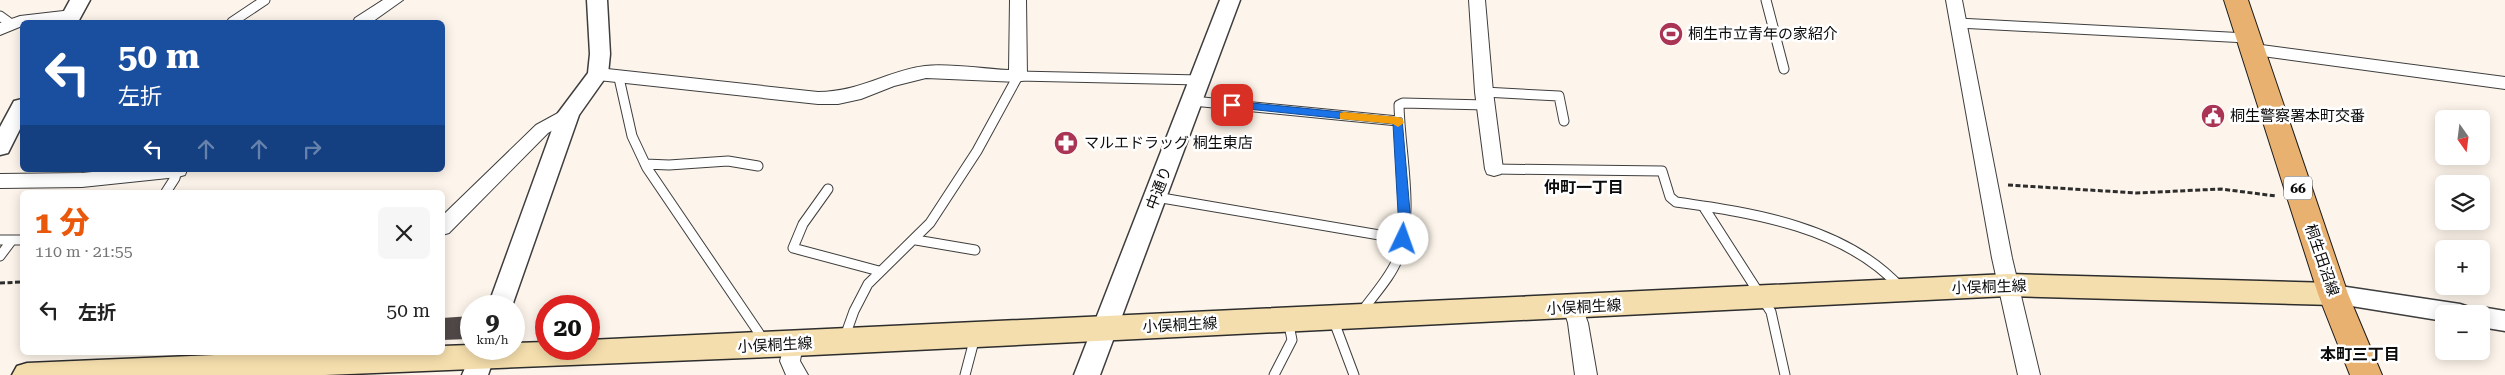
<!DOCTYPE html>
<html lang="ja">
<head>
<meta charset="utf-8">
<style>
	body { margin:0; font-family:"Roboto Serif","Noto Sans JP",serif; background:#f6f6f6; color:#222; height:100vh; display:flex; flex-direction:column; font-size:19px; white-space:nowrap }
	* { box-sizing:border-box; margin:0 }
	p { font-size:16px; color:#767676 }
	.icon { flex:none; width:28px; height:28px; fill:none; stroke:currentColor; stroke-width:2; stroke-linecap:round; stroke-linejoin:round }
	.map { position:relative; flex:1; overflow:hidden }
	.drawer { position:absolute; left:20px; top:190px; width:425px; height:165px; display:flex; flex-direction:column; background:#fff; border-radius:8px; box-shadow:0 2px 12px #0003 }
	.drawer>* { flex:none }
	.hud { position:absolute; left:20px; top:20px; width:425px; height:152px; border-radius:8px; box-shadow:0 2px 12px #0003; background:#1a4fa0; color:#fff; overflow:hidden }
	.needle { width:32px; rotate:166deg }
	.tools { position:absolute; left:2435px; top:110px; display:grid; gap:10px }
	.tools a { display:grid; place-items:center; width:55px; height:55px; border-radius:8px; background:#fff; box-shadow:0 2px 12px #0003; font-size:25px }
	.speed { position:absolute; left:460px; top:295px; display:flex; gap:10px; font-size:25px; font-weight:700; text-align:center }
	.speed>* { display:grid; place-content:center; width:65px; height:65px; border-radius:50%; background:#fff; box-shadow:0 2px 12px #0003; line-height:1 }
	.speed small { font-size:12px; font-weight:400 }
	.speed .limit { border:8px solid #d22; background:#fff; color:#111 }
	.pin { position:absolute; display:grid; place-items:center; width:42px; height:42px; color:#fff; margin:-21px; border-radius:10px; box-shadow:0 2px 8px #0006 }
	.me { position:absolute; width:55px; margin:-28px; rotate:3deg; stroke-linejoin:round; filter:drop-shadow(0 0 4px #0008) }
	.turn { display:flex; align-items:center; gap:18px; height:105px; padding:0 15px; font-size:22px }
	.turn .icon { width:65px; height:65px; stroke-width:2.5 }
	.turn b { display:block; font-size:35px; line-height:42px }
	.lanes { display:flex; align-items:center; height:48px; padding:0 15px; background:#0003; justify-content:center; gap:25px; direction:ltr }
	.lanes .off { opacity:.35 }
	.round { display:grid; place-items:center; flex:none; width:52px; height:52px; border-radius:8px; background:#f6f6f6 }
	.headline { display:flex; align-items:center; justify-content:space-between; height:85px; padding:0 15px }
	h1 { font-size:30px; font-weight:800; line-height:38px; color:#ea580c }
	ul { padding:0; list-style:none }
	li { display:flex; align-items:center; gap:15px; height:70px; padding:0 15px }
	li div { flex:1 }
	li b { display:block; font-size:19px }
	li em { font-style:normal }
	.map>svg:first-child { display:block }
	.building { fill:#524a48 }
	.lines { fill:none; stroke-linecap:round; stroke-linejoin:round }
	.service-casing { stroke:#3e3e3e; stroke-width:11 }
	.minor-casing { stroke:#3e3e3e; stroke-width:2 }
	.tertiary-casing { stroke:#3e3e3e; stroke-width:3 }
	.secondary-casing { stroke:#2d2d2d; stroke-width:3 }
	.primary-casing { stroke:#1c1c1c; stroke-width:2 }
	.path { stroke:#2d2d2d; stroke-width:3; stroke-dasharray:5 2.5; stroke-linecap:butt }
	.service { stroke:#fff; stroke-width:9 }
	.minor { fill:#fff; fill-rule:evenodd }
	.tertiary { fill:#fff; fill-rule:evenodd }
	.secondary { fill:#f5dead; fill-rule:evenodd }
	.primary { fill:#e8b16f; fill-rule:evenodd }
	.route { fill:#1a73e8; stroke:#114b97 }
	.slow { fill:#f59e0b }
	.labels { text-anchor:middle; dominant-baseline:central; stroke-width:5; stroke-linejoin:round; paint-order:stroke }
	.shield { fill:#fff; stroke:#545454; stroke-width:1 }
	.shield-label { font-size:14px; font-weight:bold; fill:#0b0b0b }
	.poi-label { font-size:15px; fill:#0b0b0b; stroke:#fff; text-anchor:start }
	.street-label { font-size:15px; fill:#0b0b0b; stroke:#fff }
	.neighbourhood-label { font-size:16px; font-weight:bold; fill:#0b0b0b; stroke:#fff }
</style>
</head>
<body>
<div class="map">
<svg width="2505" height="375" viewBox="0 0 2505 375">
	<rect width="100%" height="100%" fill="#fdf5eb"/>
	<path class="building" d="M471 316V329L468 339 442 340V318Z"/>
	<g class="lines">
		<g class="service-casing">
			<path id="service" d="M1766 0 1784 69
				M0 16 11 24
				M232 22 265 0
				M1958 23 2247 38
				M619 78 632 136 647 168 759 333 760 343
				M1484 92 1559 96 1564 121
				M1193 101 1398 121
				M645 164 669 165 728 161 758 166
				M1494 169 1662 171 1670 197 1676 202C1754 213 1846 227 1901 288
				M828 189 803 224 793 248 879 271
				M166 192 175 178 177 170
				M1156 197 1403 239
				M1703 206 1771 312 1785 375
				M0 240H22
				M916 240 975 250
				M0 256 12 240
				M1365 314 1366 306C1377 291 1391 276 1398 258 1415 214 1400 152 1399 105L1403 103 1486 105
				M1333 319 1354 375
				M844 339 854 311 868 284 930 223 977 151 1018 76 1200 80
				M965 375 975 337
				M1274 375 1292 340 1288 320"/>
		</g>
		<g class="minor-casing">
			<path id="minor" d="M383 0H403L372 22H353L355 18Z
				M1010 0H1026L1027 76 1024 80 1018 82 926 78 894 86 861 99 838 104H818L598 80 592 78 589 74 592 70 598 68 818 92C860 92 886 71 925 66 949 63 984 69 1009 70Z
				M1469 0H1485L1493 92 1503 169 1501 174 1494 176 1487 174 1485 169 1475 92Z
				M1946 0H1962L2012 258 2040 375H2018L1992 258Z
				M72 10 78 11 80 15 78 19 53 22H22V26L0 35V23L20 16Z
				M2254 44 2505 77V89L2248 54 2246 50 2248 46Z
				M569 107 575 109 578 113 575 117 548 133 449 233 442 235V216L536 125Z
				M113 170H187L185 175 178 177 82 187 0 188V174L82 173Z
				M1573 299 1580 301 1588 323 1597 375H1575L1568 323 1563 307 1566 301Z
				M793 336 800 338 803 344 800 361 808 375H786L780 361 786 338Z"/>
		</g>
		<g class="tertiary-casing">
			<path id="tertiary" d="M70 0H90L78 22H58Z
				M587 0H607L610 54 608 74 579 115 512 306H488L558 113 588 73 590 54Z
				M1220 0H1240L1100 375H1074Z
				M22 99V125L8 153 0 155V127L14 101Z
				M2333 285 2460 304 2469 307 2471 312 2481 307 2505 311V331L2481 327V314H2444V321L2333 303 2324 301 2321 294 2324 287Z
				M473 349H497L488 375H462Z"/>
		</g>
		<g class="secondary-casing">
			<path id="secondary" d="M2008 274 2333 283 2343 286 2347 294 2343 302 2333 305 2008 296 793 356 325 375H12L17 366 27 363 285 352H442V346L471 345V349H514V343L546 342V349H589V340Z"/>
		</g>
		<g class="primary-casing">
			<path id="primary" d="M2224 0H2248L2348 294 2382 375H2350L2318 294Z"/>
		</g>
		<path class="path" d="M2008 185 2137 193 2221 189 2276 196
			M0 283 22 282"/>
		<use href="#service" class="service"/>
		<use href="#minor" class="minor"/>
		<use href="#tertiary" class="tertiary"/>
		<use href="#secondary" class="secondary"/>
		<use href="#primary" class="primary"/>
	</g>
	<path class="route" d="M1232 101 1402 118 1410 212 1407 243H1399L1397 239 1398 212 1393 124 1228 107 1227 105Z"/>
	<path class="slow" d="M1344 112 1398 117 1402 118 1404 123 1398 127 1393 124 1340 119V113Z"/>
	<defs>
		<g id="stadium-disc" transform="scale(1.25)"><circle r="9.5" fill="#a93453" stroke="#fff"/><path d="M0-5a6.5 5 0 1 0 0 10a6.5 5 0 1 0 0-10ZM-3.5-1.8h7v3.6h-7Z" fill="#fff"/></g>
		<g id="civic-disc" transform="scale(1.25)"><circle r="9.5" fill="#a93453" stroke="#fff"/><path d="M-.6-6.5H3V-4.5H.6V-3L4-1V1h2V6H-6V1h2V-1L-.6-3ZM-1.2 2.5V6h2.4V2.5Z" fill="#fff"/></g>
		<g id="pharmacy-disc" transform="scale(1.25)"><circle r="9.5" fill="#a93453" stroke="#fff"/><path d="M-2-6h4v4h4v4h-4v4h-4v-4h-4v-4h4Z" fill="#fff"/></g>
	</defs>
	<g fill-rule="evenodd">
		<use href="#stadium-disc" x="1671" y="34"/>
		<use href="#civic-disc" x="2213" y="116"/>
		<use href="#pharmacy-disc" x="1066" y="143"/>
	</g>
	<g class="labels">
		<rect class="shield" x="2284" y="176.5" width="28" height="23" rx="4"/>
		<g class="shield-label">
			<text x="2298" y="188">66</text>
		</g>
		<g class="poi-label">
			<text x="1688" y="34">桐生市立青年の家紹介</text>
			<text x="2230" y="116">桐生警察署本町交番</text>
			<text x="1084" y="143">マルエドラッグ 桐生東店</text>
		</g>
		<g class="street-label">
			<text transform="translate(1159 188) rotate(-69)">中通り</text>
			<text transform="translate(2322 260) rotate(71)">桐生田沼線</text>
			<text transform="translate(1989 287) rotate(-2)">小俣桐生線</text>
			<text transform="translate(1584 307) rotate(-3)">小俣桐生線</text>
			<text transform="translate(1180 325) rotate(-3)">小俣桐生線</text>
			<text transform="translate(775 345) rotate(-3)">小俣桐生線</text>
		</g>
		<g class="neighbourhood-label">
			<text x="1584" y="187">仲町一丁目</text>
			<text x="2360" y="354">本町三丁目</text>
		</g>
	</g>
</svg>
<div class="tools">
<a><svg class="needle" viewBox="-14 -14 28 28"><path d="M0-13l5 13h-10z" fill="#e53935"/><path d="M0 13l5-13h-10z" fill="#767676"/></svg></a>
<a><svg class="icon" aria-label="layers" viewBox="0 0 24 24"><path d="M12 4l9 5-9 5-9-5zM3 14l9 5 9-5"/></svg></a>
<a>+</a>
<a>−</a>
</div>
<div class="speed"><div>9<small>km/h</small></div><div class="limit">20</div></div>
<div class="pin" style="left:1232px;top:105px;background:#d93025"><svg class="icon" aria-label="arrive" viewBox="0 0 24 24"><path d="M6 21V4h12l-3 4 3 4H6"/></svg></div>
<svg class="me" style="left:1403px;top:239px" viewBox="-20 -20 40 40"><circle r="19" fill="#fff"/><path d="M0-13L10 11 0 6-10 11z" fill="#1a73e8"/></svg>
<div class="hud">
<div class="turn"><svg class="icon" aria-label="left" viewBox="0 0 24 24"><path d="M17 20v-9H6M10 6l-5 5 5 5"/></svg><div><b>50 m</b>左折</div></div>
<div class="lanes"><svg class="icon" aria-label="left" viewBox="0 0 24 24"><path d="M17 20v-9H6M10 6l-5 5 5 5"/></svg><svg class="icon off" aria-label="ahead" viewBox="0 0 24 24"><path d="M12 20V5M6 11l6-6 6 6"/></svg><svg class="icon off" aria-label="ahead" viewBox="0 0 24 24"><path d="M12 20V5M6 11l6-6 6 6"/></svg><svg class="icon off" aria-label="right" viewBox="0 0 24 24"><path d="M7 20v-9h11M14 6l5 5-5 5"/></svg></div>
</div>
<section class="drawer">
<div class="headline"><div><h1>1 分</h1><p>110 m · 21:55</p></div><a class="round"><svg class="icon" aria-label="close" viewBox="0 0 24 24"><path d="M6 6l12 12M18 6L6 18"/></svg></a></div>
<ul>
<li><svg class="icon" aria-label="left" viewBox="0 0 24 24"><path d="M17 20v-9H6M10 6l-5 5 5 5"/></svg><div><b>左折</b></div><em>50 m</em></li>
</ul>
</section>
</div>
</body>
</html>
